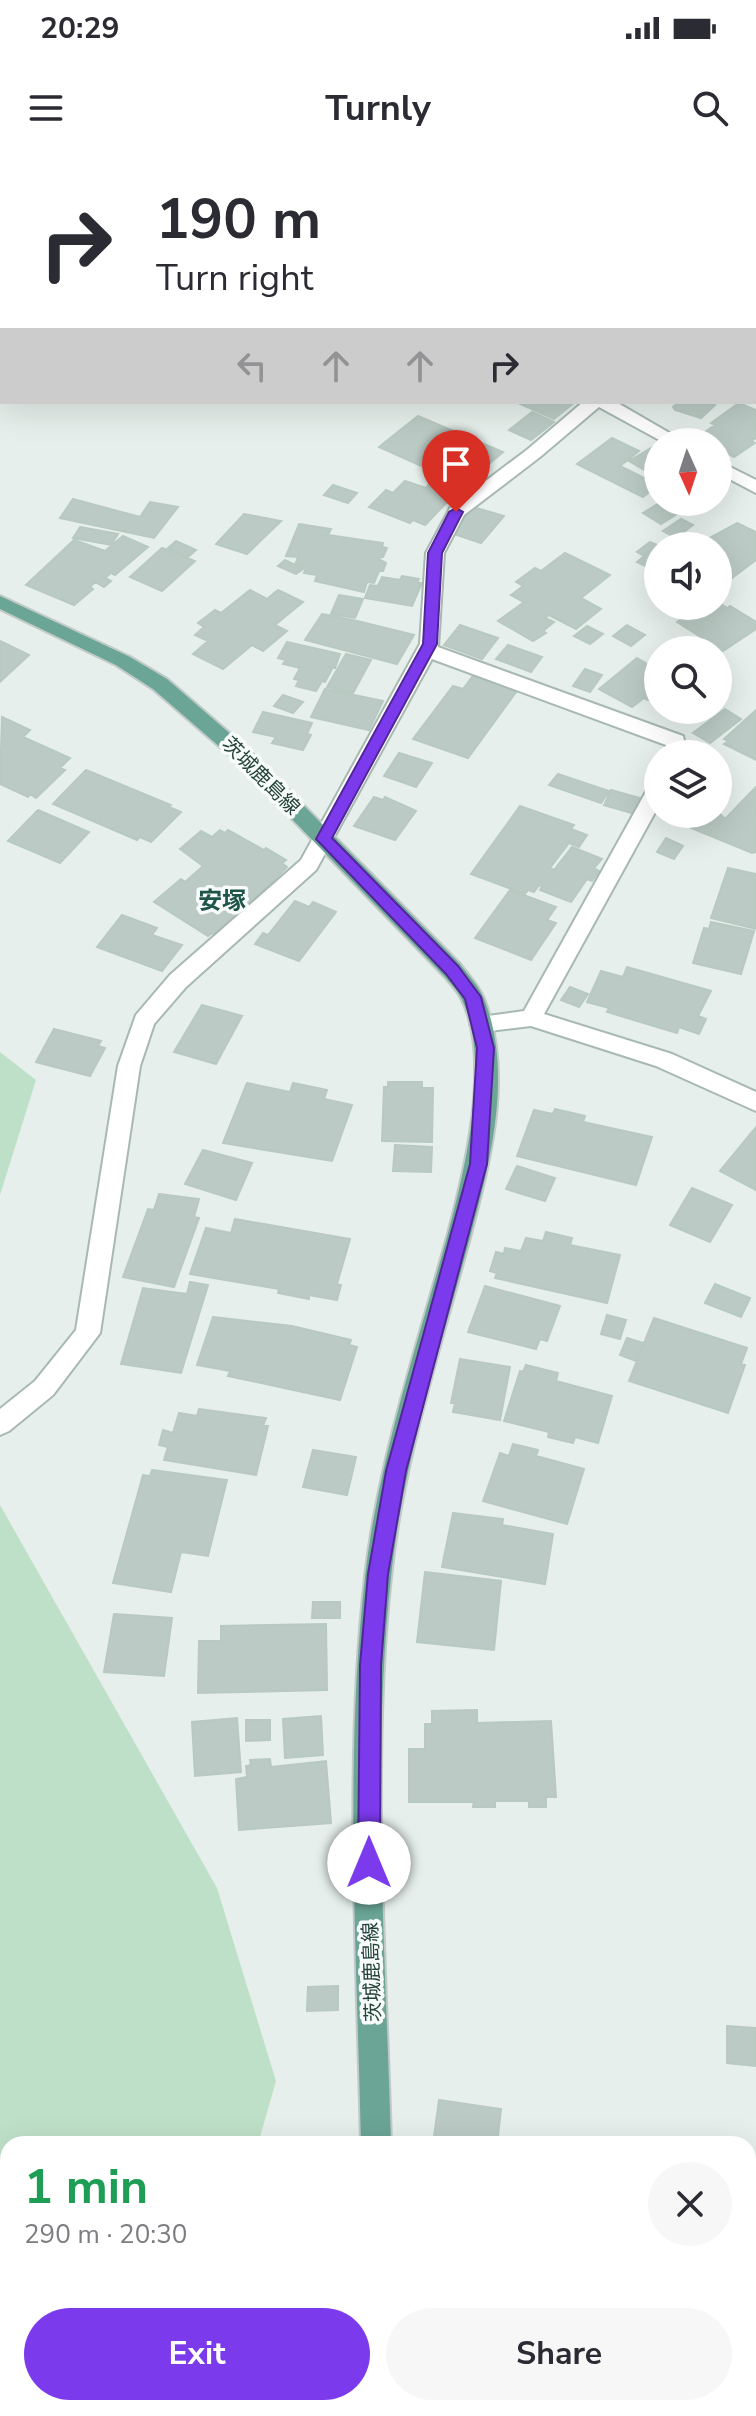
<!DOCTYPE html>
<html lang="en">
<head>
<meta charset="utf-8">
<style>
	body { margin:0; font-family:"Nunito Sans","Noto Sans JP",sans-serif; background:#f7f7f7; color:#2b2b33; height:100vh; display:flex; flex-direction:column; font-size:30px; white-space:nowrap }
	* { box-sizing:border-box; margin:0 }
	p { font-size:26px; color:#7c7c81 }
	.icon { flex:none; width:44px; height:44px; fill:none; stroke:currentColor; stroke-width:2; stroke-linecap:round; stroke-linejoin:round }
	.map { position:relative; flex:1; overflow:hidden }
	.details { position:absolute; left:0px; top:1976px; width:756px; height:280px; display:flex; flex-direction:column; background:#fff; border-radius:24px 24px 0 0; box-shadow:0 8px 32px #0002 }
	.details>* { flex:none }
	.banner { position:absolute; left:0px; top:0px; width:756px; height:244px; box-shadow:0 8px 32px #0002; background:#fff; color:#2b2b33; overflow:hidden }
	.needle { width:52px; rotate:177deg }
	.tools { position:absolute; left:644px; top:268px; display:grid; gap:16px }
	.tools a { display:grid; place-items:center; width:88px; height:88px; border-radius:50%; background:#fff; box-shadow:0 8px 32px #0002; font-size:40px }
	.pin { position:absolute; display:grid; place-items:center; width:68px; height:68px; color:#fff; margin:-82px -34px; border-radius:50% 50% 50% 0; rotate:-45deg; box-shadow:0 0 8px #0007 }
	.pin .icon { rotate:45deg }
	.me { position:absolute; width:88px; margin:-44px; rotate:0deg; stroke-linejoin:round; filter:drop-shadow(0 0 6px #0008) }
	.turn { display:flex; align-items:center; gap:28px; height:168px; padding:0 24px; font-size:36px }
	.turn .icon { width:104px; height:104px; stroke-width:2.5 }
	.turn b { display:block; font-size:56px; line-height:68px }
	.lanes { display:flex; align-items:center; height:76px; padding:0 24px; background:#0003; justify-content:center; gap:40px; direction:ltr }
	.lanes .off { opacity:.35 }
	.round { display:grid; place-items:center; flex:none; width:84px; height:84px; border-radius:42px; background:#f7f7f7 }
	.overview { display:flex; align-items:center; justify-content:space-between; height:136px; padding:0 24px }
	h1 { font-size:48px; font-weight:700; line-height:60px; color:#1e9e55 }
	.primary-button { display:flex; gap:16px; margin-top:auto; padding:16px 24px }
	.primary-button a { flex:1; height:92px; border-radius:48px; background:#7c3aed; color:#fff; font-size:32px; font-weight:700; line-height:92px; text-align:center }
	.primary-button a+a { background:#f7f7f7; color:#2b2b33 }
	.status { display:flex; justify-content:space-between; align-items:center; height:56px; padding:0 40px; background:#fff; direction:ltr }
	.status svg { height:22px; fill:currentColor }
	header { display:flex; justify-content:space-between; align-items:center; height:104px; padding:0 24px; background:#fff; font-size:36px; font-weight:700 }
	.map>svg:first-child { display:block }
	.green { fill:#bfe0c8 }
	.building { fill:#bbcac4; stroke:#b8c9c2; stroke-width:2 }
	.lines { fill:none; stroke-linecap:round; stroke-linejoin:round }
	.minor-casing { stroke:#a8b8b2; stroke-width:4 }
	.major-casing { stroke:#c2cac8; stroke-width:4 }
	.minor { fill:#fff; fill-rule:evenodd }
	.major { fill:#6aa596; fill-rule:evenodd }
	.route { fill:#7c3aed; stroke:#51269a; stroke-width:2 }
	.labels { text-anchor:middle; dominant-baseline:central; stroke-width:7; stroke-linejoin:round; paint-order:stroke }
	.street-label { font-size:20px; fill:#24423a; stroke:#f7fbf9 }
	.quarter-label { font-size:24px; font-weight:bold; fill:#1f5548; stroke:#f7fbf9 }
</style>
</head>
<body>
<div class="status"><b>20:29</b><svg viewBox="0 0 49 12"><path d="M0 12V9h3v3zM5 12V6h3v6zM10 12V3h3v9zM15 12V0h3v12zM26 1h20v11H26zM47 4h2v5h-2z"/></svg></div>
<header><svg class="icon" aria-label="menu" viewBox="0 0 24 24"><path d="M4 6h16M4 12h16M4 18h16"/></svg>Turnly<svg class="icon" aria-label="search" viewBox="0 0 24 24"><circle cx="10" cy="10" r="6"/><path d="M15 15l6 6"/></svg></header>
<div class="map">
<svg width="756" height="2256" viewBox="0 0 756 2256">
	<rect width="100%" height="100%" fill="#e6efeb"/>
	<path class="green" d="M0 892 36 920 0 1035Z
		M0 1345 217 1728 276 1921 258 1984H8V2248H180L178 2256H0Z"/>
	<path class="building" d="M516 242H575L554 259Z
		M679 242H708L715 245 701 258 675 250 673 247Z
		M739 243 756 250V278L751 281 755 283 734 297 718 289V282H704L696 278 715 265 711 263Z
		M532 252 554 262 531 280 509 270Z
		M418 256 503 292 469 321 461 324 379 287Z
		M612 278 639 291 620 306 658 325 643 337 577 304Z
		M658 284V318L629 301Z
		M405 321 426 328 429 324 455 334 425 365 413 360 410 363 369 347 386 330 393 333Z
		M333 325 357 333 348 343 324 335Z
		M73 339 140 357 150 342 178 347 154 378 60 358Z
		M661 342H696L661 364 643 353Z
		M473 347 504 356 481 383 451 373Z
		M244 354 281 361 247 394 216 384Z
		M681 359 693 365 676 378 663 371Z
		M737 363 756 372V400L732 418 726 413 719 417 718 386H695Z
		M299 364 331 369 328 375 383 383 382 387 387 388 383 397 377 398 386 403 383 411H379L374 423 367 422 364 432 315 421 317 415 304 413 306 407 295 405 298 397 286 396Z
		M80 367 118 374 111 385 73 378Z
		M123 376 148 387 115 415 111 413 105 418 111 421 104 427 95 422 90 427 93 429 74 445 26 425 74 380 105 391Z
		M176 381 196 390 188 397 168 388Z
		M650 382 659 386 658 412 637 402 644 396 637 392Z
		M162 388 195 401 162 431 130 417Z
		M565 393 610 415 581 438 601 449 576 469 549 455 545 458 554 462 543 471 546 473 533 481 498 461 524 442 511 435 523 426 516 422 535 408 541 411Z
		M285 400 303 409 296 414 278 406Z
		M402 416 419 419 417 423H422L412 446 365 438 370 425 378 426 382 417 400 420Z
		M250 430 267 439 278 430 303 442 275 465 287 471 263 491 252 485 223 509 193 494 208 481 195 475 204 467 198 463 215 450 221 453Z
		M339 435 363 439 355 458 331 454Z
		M718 442 727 448 730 446 756 462V469L723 491 677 462 702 446H718Z
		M322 454 357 461 414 475 397 504 305 480Z
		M460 465 498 478 482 499 444 485Z
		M627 465 645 475 631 486 613 476Z
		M587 466 603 474 590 484 574 476Z
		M0 481 29 495 0 522Z
		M287 482 340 494 335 508 330 507 332 509 325 522 322 521 316 531 296 526 299 520 294 519 300 508 283 504 286 500 278 498Z
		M508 485 542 497 531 512 496 499Z
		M346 494 371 500 353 533 327 527Z
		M637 498 658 510V525L651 530 657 533 648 540 644 538 632 547 599 529Z
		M585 509 602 515 590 532 573 526Z
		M475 513 519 528 468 598 413 579 453 526 463 529Z
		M325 529 383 541 369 570 311 557Z
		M283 535 303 542 293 553 274 546Z
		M725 549 741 559 710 583 693 573Z
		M756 550V600L724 584 728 581 724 579Z
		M263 552 312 563 307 574 311 575 303 590 272 583 276 577 253 572Z
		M2 557 30 570 23 577 70 598 60 608 65 610 36 638 30 634 28 637 0 624Z
		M399 593 432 603 416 627 384 616Z
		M86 610 171 645 169 647 181 652 151 682 140 677 137 680 53 644Z
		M558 614 609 631 601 643 549 625Z
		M756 627V692L752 693 672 660 677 654 718 652 725 659Z
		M611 630 643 639 635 654 604 645Z
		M374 637 383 640 385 637 416 651 395 680 354 666Z
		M520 646 574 665 571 669 587 675 579 687 569 683 550 708 554 710 572 687 602 699 594 708 599 711 592 721 587 719 571 742 540 730 542 727 539 725 534 732 528 730 525 734 471 714Z
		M38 650 89 672 60 703 8 681Z
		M220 670 225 673 228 670 264 690 266 688 286 700 282 703 287 707 218 776 212 773 208 776 154 742 181 719 185 722 203 706 180 689 201 671 212 677Z
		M666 678 683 686 674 699 657 692Z
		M728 708 756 714V769L711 758Z
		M510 730 556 747 547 760 556 763 531 800 475 778Z
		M295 741 309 747 313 742 336 752 299 801 255 784 263 773 268 775Z
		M122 755 157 768 152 775 182 785 162 811 97 787Z
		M711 762 754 771 741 814 693 803 704 768 709 769Z
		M627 807 711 831 698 856 706 859 699 874 679 867 677 873 607 852 609 848 587 842 601 811 623 817Z
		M570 827 588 834 579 847 561 840Z
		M202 845 242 856 216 904 174 892Z
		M54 869 101 881 98 886 105 888 90 916 36 902Z
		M388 922H422V928H433L432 982 382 981 384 927H388Z
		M247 923 290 932 293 923 327 930 324 939 352 945 332 1001 223 983Z
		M555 949 585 956 583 962 652 977 636 1025 517 996 534 950 553 954Z
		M756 967V1030L720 1011Z
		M395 985 432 987 431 1012 393 1011Z
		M203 990 252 1003 236 1040 185 1024Z
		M517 1006 555 1018 545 1041 506 1029Z
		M692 1028 732 1045 710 1082 670 1065Z
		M159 1034 199 1039 194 1057 199 1058 174 1127 123 1117 148 1049 154 1050Z
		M235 1059 350 1079 337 1124 341 1125 337 1140 309 1135V1139L278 1133 279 1129 190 1114 206 1068 231 1073Z
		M546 1072 572 1078 570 1085 620 1095 607 1143 495 1118 497 1113 490 1111 496 1092 504 1094 505 1088 521 1091 526 1078 543 1081Z
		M190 1122 208 1125 181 1213 121 1204 143 1128 187 1134Z
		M715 1124 750 1138 741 1157 705 1143Z
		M485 1126 560 1146 547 1181 540 1179 536 1189 468 1172Z
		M607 1155 626 1160 620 1179 601 1174Z
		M213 1157 292 1166 351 1180 349 1185 357 1187 340 1240 228 1216 230 1211 197 1205Z
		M654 1158 747 1188 741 1204 745 1205 728 1253 629 1221Z
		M627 1178 643 1183 636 1201 620 1195Z
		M460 1199 510 1207 500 1260 453 1252 455 1243H451Z
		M526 1205 558 1213 556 1221 612 1236 598 1283 575 1277 573 1283 548 1277 549 1272 504 1261 520 1211 523 1212Z
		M199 1249 266 1258 263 1266H268L256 1315 164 1300 168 1287 159 1285 163 1270 173 1273 179 1253 197 1256Z
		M513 1284 538 1290 536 1296 584 1309 567 1364 483 1341 500 1293 509 1296Z
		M313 1290 356 1297 347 1335 303 1327Z
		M152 1310 227 1320 208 1396 181 1392 171 1432 113 1423 143 1315 150 1316Z
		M453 1353 503 1359 502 1365 553 1374 545 1424 442 1407Z
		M425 1412 501 1421 494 1490 417 1482Z
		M313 1442H340V1458H312Z
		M114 1454 172 1458 164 1516 104 1512Z
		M326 1464 327 1530 198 1533 199 1481H221V1466Z
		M477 1550V1563L551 1561 556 1637H546V1647H529V1641H495V1647H473L474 1642H409V1589H425V1564H432V1551Z
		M321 1556 323 1595 285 1598 283 1559Z
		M237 1558 241 1612 195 1616 192 1562Z
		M246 1560H270V1580L246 1581Z
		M270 1599 271 1607 326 1601 331 1663 239 1670 236 1619 247 1617 246 1606 251 1605 250 1600Z
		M338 1826V1850L307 1851 308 1827Z
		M727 1866 756 1868V1906L727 1903Z
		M439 1940 501 1949 497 1984H433Z"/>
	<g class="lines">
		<g class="minor-casing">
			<path id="minor" d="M246 0H263L265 2H248Z
				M756 104V115L754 116V105Z
				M583 242H616L685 282H663L599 247 540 297 464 355 444 393 438 487 683 576 687 594H667L666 585 432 499 316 710 186 827 154 864 140 906 100 1173 53 1235 9 1271 0 1275V1249L35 1221 76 1170 118 906 136 855 170 815 301 700 420 484 426 393 450 348 528 289Z
				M718 301 756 320V333L718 313Z
				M658 621V647L544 854 672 894 756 932V951L656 906 531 866 481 872 473 870 470 864 473 858 524 851 648 628Z"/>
		</g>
		<g class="major-casing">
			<path id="major" d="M0 436 130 497 167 519 249 590 460 804C468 815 479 826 484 839 513 911 491 999 472 1070 442 1184 403 1299 391 1417 371 1601 386 1799 391 1984H361C357 1797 344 1603 365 1417 378 1302 416 1189 447 1077 464 1014 492 901 462 840 458 831 450 823 444 816L235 600 153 529 116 505 0 449Z
				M346 2248H378L377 2256H345Z"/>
		</g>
		<use href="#minor" class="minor"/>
		<use href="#major" class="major"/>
	</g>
	<path class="route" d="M456 348 463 352 442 393 437 484 332 678 458 806 481 837 494 888 487 1004 406 1311 388 1414 381 1505 380 1703 377 1710 369 1713 362 1710 358 1703 360 1505 368 1414 386 1311 470 1004 477 888 465 839 446 814 316 679 423 484 428 393 449 352Z"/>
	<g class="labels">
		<g class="street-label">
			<text transform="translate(261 616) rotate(45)">茨城鹿島線</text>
			<text transform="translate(372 1812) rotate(-92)">茨城鹿島線</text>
		</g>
		<g class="quarter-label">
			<text x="222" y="741">安塚</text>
		</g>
	</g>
</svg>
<div class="tools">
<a><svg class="needle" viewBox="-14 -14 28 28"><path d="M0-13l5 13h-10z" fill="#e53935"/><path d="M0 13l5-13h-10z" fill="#7c7c81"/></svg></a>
<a><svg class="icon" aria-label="sound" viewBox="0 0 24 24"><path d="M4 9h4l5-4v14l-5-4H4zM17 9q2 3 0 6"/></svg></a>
<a><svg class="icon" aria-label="search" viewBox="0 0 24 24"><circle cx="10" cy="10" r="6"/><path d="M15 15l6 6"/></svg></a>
<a><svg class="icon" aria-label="layers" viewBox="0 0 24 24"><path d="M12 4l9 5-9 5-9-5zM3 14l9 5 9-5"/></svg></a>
</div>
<div class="pin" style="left:456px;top:352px;background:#d93025"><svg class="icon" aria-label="arrive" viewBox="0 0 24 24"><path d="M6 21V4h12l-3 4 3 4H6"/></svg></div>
<svg class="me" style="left:369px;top:1703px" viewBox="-20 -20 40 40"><circle r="19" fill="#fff"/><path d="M0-13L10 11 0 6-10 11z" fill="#7c3aed"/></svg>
<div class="banner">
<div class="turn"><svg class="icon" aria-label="right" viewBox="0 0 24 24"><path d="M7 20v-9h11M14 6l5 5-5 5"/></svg><div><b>190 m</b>Turn right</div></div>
<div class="lanes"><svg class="icon off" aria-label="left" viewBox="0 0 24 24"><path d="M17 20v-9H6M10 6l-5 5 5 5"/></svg><svg class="icon off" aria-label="ahead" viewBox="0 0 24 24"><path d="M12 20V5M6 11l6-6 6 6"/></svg><svg class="icon off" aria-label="ahead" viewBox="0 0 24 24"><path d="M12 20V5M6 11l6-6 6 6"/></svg><svg class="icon" aria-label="right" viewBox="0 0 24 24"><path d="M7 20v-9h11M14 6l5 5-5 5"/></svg></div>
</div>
<section class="details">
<div class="overview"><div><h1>1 min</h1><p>290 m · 20:30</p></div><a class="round"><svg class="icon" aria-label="close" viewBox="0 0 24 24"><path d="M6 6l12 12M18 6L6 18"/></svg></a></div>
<div class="primary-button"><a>Exit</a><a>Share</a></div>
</section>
</div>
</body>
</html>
